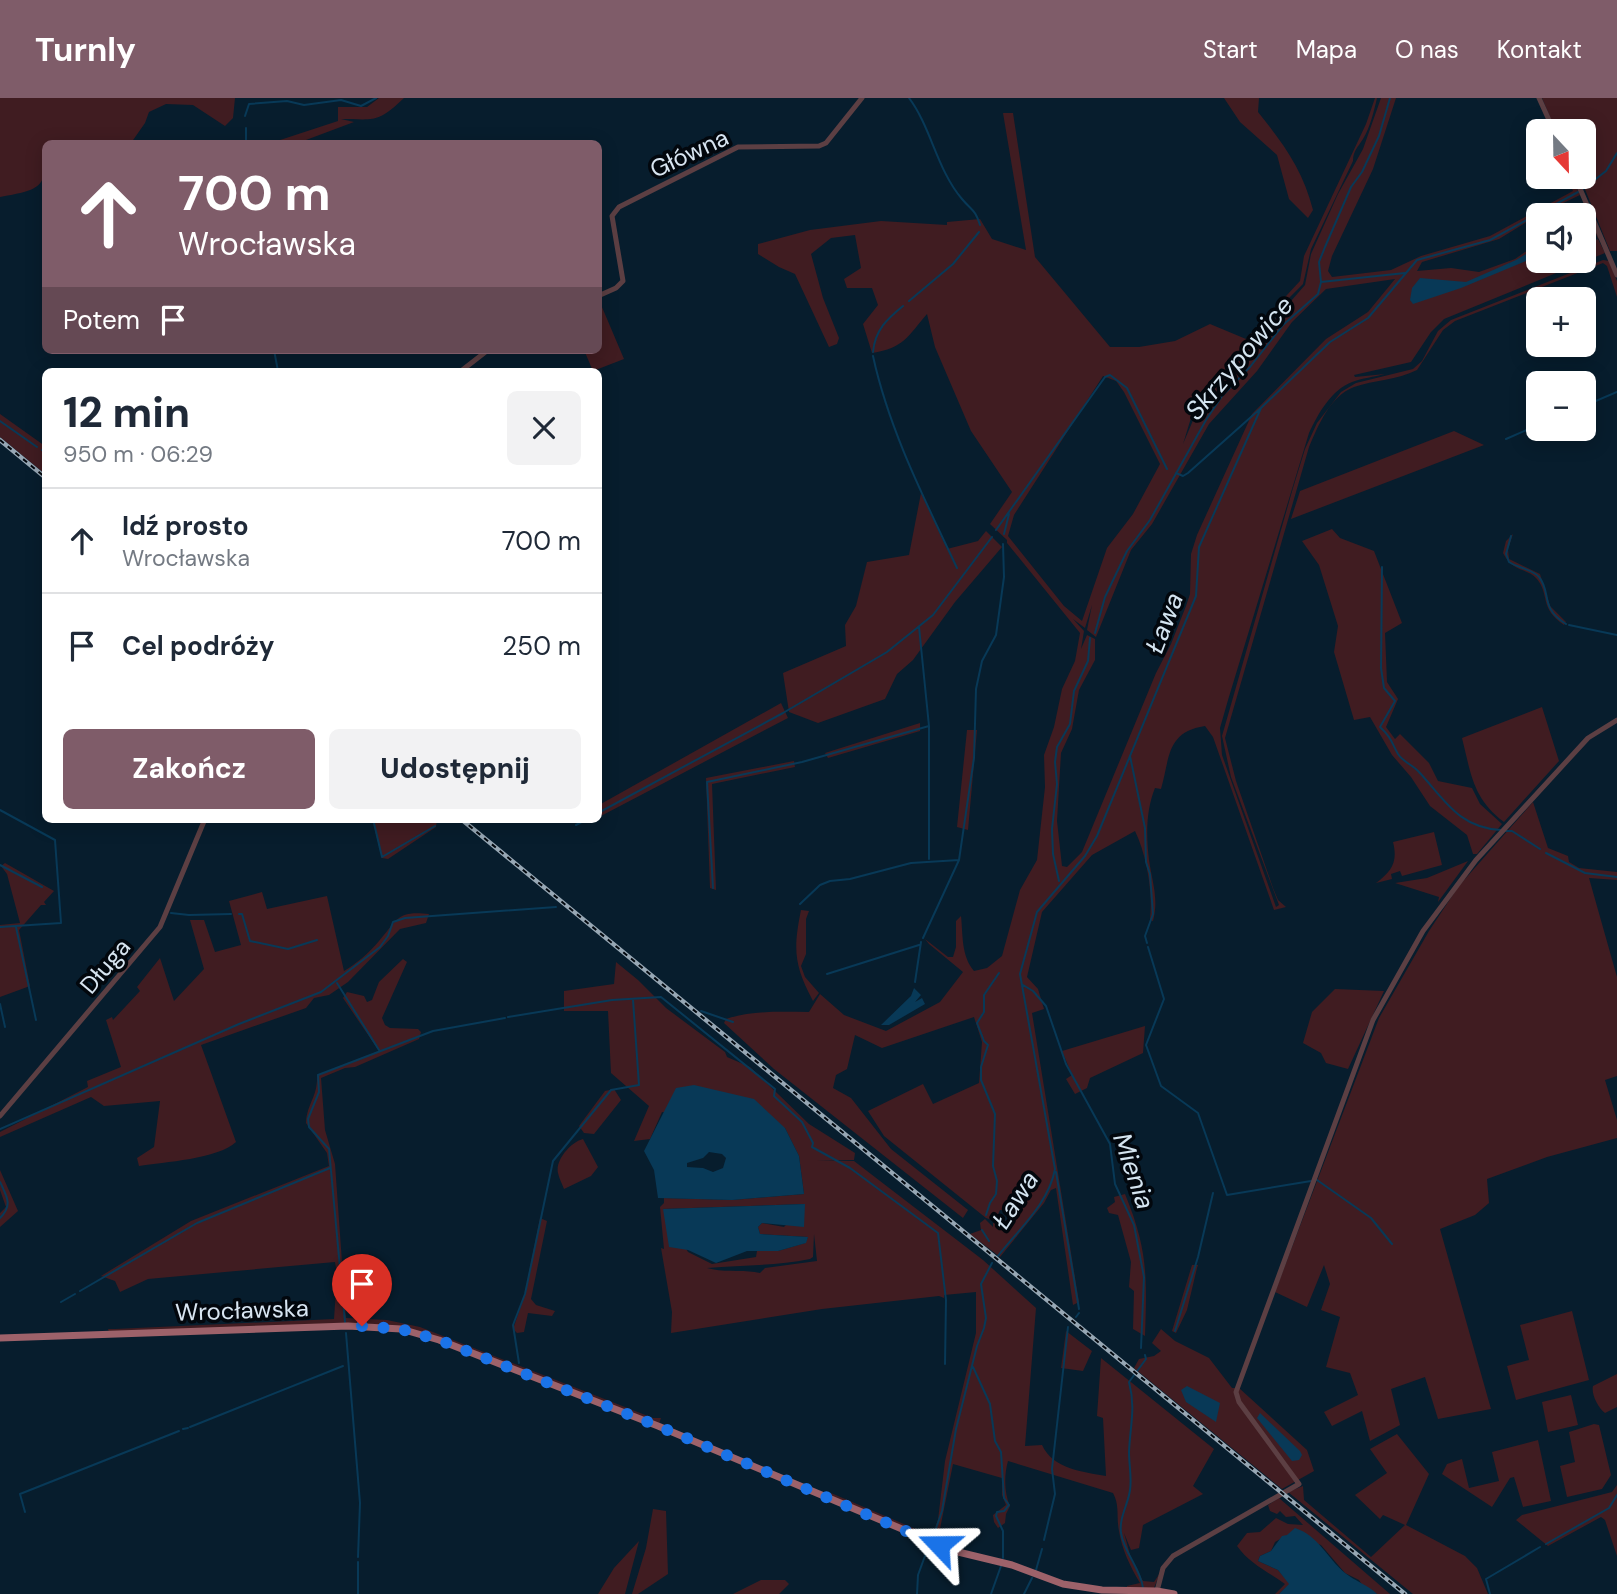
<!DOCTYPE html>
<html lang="pl">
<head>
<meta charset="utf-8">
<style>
	body { margin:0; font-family:"DM Sans",sans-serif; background:#f2f2f3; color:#1f2937; height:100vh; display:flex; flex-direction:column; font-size:26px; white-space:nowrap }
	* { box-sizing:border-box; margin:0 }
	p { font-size:23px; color:#747a83 }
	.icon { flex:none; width:38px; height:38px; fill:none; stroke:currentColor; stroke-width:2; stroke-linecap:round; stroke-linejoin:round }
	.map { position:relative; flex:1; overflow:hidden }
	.details { position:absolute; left:42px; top:270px; width:560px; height:455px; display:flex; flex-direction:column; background:#fff; border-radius:10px; box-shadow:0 4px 18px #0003 }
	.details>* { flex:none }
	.top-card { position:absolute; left:42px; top:42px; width:560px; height:214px; border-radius:10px; box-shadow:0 4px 18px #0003; background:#7f5c69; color:#fff; overflow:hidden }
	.needle { width:46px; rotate:158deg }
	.controls { position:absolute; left:1526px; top:21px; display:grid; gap:14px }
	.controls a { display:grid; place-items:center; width:70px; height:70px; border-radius:10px; background:#fff; box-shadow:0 4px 18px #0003; font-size:35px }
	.pin { position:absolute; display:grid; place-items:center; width:60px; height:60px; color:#fff; margin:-72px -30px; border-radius:50% 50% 50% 0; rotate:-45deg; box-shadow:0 0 7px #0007 }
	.pin .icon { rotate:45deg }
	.me { position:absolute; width:77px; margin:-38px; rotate:293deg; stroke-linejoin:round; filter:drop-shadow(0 0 5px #0008) }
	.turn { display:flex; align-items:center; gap:24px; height:147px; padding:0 21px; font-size:32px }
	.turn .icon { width:91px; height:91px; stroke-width:2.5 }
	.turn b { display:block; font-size:49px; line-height:60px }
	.then { display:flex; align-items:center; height:66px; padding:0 21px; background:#0003; gap:14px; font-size:26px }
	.round { display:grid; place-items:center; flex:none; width:74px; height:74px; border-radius:10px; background:#f2f2f3 }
	.summary { display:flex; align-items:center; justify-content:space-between; height:119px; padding:0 21px }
	h1 { font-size:42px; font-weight:800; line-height:52px }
	.button { display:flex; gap:14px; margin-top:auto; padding:14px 21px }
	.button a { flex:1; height:80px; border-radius:10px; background:#7f5c69; color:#fff; font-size:28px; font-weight:800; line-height:80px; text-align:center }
	.button a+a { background:#f2f2f3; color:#1f2937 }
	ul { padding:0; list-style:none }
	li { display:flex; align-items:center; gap:21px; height:105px; padding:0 21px; border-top:2px solid #e0e1e3 }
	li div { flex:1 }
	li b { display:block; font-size:26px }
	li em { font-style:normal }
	header { display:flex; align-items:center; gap:42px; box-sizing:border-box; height:98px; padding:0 35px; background:#7f5c69; color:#fff }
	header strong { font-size:33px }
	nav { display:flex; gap:38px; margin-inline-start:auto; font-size:24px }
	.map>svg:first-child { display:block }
	.green { fill:#401c21; fill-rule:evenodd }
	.water { fill:#083957; fill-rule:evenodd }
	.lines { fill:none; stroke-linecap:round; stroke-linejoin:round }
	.stream { stroke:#083957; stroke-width:2 }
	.minor { stroke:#5c3f43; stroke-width:5 }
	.major { stroke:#9d626a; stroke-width:7 }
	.rail-casing { stroke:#97a7b4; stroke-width:4.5 }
	.rail { stroke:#02070d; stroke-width:2; stroke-dasharray:5; stroke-linecap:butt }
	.route { stroke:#1a73e8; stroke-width:12; stroke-dasharray:0 21.6 }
	.labels { text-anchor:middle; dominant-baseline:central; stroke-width:7; stroke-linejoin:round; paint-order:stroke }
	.street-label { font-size:24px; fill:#d8e5f1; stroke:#02070d }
	.water-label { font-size:26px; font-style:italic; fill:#d4e4f0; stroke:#02070d }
</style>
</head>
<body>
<header>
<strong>Turnly</strong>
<nav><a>Start</a><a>Mapa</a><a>O nas</a><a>Kontakt</a></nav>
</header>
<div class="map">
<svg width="1617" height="1496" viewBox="0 0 1617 1496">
	<rect width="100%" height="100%" fill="#071d2d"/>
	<path class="green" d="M0 0H235L233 20 225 28 193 7 166 6 149 14 145 25 131 45 46 46C46 90 44 91 0 99Z
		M379 0H404C377 26 374 21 341 21L354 24 298 45H271L338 23V9H367Z
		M1224 0H1259L1258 14C1283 45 1303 72 1313 112L1308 120 1289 101 1277 57 1240 24Z
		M1375 0H1377C1374 13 1370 30 1363 41 1358 49 1353 53 1353 63L1311 151 1303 186 1262 227 1205 297 1191 320 1183 346 1194 320 1207 299 1305 187 1311 156 1338 96 1363 51 1381 0H1396L1373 71 1332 158 1328 173 1332 179 1391 172 1421 158 1490 138 1573 93 1567 79H1571L1580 97 1538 117 1499 141 1422 164 1417 173 1451 170 1479 174 1515 161 1538 145V163H1584V146L1598 141 1584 104 1601 139 1598 141 1605 155 1444 221 1431 234 1411 264 1354 277 1355 279 1385 276C1374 279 1362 280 1352 284 1331 292 1318 316 1309 335L1228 602 1220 630 1222 657 1276 809 1279 807 1231 679 1222 638 1293 390 1305 351 1317 325 1341 294 1356 285 1413 271 1422 263 1438 233 1451 222 1603 162 1609 163 1617 183V199L1607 168 1603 165 1455 223 1443 232 1417 272C1397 282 1374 282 1354 289 1330 298 1318 328 1309 349L1225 640 1236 683 1273 790 1278 802 1286 809 1274 812 1213 639 1205 628C1166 634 1170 660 1161 691L1155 690C1146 712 1146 737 1149 762 1152 783 1159 801 1153 823L1150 822C1153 794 1147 758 1135 733L1092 757 1042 814 1027 879 1038 891 1044 911 1032 915 1079 1204 1073 1207 1056 1090 1051 1092 1044 1105 1000 1159 970 1136 981 1132 980 1125 985 1121 993 1129V1125C1008 1126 1013 1117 1022 1106L1012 1115 1024 1085 1010 1113 1000 1112 995 1123 986 1120 884 1038 868 1013 923 986 933 1006 979 985 982 944 974 919 882 950 855 937 847 971 836 977 833 990 851 1000 891 1051 968 1112 963 1120 774 971 724 925 726 921C753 912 781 914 809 914L820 896 844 917 886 933 940 904 963 874 929 846 925 841 948 859H953L956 849V823L961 818C963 836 961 858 974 873L987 870 1002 858 1020 792 1037 762 1045 689 1044 657 1054 629 1062 591 1075 563 1080 535 1007 445V442L990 426 1012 394 971 333 935 249 927 216C908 238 904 250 872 255L863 226 878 207 872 190H847L844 181 861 170 855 137 831 140 811 156 823 200 839 240 837 246 829 249 795 176 779 169 758 156V146L810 132 881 123 947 127V124L980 121 992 141 1026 152 1003 15H1013L1035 159 1110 249H1139L1175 243 1210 226 1246 241 1300 183 1304 158 1366 26ZM1395 181 1368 214 1326 241 1252 316 1197 437 1191 456 1190 496 1186 508 1171 546 1156 575 1082 754 1067 769 1062 768 1057 723 1061 655 1072 631 1079 592 1095 562V541L1087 537 1081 551 1084 533 1073 521 1085 530 1092 507 1087 532 1096 539 1131 452 1152 426 1209 326 1257 273 1292 224 1326 191ZM1103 278 1116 283 1124 294 1160 366 1133 416 1107 450 1082 523 1064 508 1008 438 1014 417Z
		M1542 0H1617V153H1610L1580 79H1584V33H1556Z
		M599 202 624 261 593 273 584 252H598Z
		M0 316 45 348V376L0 339Z
		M1454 333 1484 347 1291 421 1300 393Z
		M921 395 947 451 978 443 986 433 1002 449 955 504 913 562 897 576 885 601 818 625 789 614 783 575 846 548 845 527 856 508 867 464 909 457Z
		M1332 431 1340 440 1374 453 1402 525 1385 535 1387 584 1398 601 1386 629 1395 641 1400 636 1429 665 1438 683 1472 690 1480 706 1502 726 1477 756H1473L1467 737 1430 708 1411 679 1392 657 1370 619 1354 622 1334 554 1338 528 1319 467 1302 443Z
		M1513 436 1508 451 1509 461 1540 476 1550 508 1566 524 1564 527C1539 510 1550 497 1537 481 1526 469 1513 475 1503 455L1506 443Z
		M781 605 788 620 599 719V707Z
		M1542 609 1559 663 1504 724C1473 701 1471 676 1462 640Z
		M920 625V633L828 660 825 655Z
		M967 632H977L968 732 957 729Z
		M794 663 795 669 712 686 716 792 710 790 706 680Z
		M1533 704 1548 750 1568 758 1569 764 1579 770 1617 774V782L1589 780 1617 879V978L1605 982 1617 1022V1040L1547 1059 1487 1081 1489 1105 1475 1117 1440 1131 1491 1311 1438 1321 1425 1279 1391 1291 1400 1327 1370 1343 1362 1313 1332 1328 1324 1314 1358 1297 1350 1275 1326 1269 1340 1219 1321 1212 1330 1186 1324 1167 1307 1209 1275 1194 1379 920 1429 833 1458 789Z
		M372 721H437L436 729 388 761 382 760Z
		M1434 734 1442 767 1402 778 1400 773 1391 776 1392 781 1376 785C1392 773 1398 764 1393 744Z
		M1468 763 1438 804 1439 799 1395 785 1427 780Z
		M5 765 54 793 44 804 46 807H41L19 832 30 888 0 899V827L20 825 7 776 1 768Z
		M262 794 267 811 327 798 344 873C356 866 369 855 379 843 397 822 397 812 429 816L426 825 400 831 348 884 329 897 314 900 306 910 201 947 236 1044C218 1061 164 1064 139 1068L137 1060 154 1049 160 1003 104 1008 91 999 0 1039V1034L88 989 87 983 121 969 106 922 112 919 113 922 140 893 137 889 160 860 174 903 204 871 190 822H204L215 854 241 847 229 803Z
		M801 812 809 813 806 821V856L801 868 805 879 819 895 813 903C794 867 793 852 801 812Z
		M403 861 407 864 382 920 385 927 390 930 418 931 421 934 419 941 355 969 345 970 321 980 325 1032 335 1066 346 1220 387 1222 420 1229 653 1320H661L659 1326 402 1229 350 1226 109 1234 108 1231H115L334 1221 337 1177 335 1164 148 1181 120 1194 115 1183 101 1178 191 1123 329 1068 327 1055 306 1025C307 1005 318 999 317 977L379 953 343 900 347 894 364 898 367 904 372 902 379 884Z
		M616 864 638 882 666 910 725 954 727 959 750 969 809 1026 855 1055 854 1062H817L854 1063 983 1162 1036 1210 1025 1348 1042 1347C1053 1371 1083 1374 1106 1378L1103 1320 1097 1318 1101 1260 1214 1351 1193 1388 1203 1396 1143 1427 1139 1450 1131 1452 1124 1435 1132 1464 1143 1483 1154 1484 1160 1475 1154 1490 1127 1491V1488L1140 1485C1130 1468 1122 1452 1119 1433 1116 1418 1120 1408 1113 1395L1008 1363C1004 1377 1004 1395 1010 1408L1006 1416 1005 1425 998 1430 994 1424 993 1417 1006 1407 1002 1397V1380L953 1366 938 1441 946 1445 945 1447 831 1399V1395L932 1438 938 1422 945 1363 976 1235V1194L944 1197V1200L939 1198 822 1211 671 1235 672 1214 661 1150 664 1151 660 1109 664 1105V1100L732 1102 804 1096 799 1058 785 1030 662 1014 650 1041 634 1043 649 1008 611 975 608 913H564V893L614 886ZM805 1106 784 1129 762 1125 758 1129 760 1136 808 1139 805 1145 778 1153H757L756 1159 712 1166 688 1154 663 1111ZM814 1136 817 1163 765 1170 760 1175C742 1171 724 1175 707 1170 742 1167 775 1168 810 1161L813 1159Z
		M1335 891 1384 893 1348 971 1326 965 1321 955 1303 945 1312 914Z
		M1145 928 1143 955 1090 980 1087 990 1075 996 1066 981 1072 977 1062 953Z
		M614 991 621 1002 594 1036 584 1035 579 1028 605 993Z
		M583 1041 598 1069 591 1078 564 1091C562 1086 559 1080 558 1075 555 1062 571 1044 583 1041Z
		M0 1072 18 1113 0 1129V1115L6 1109 0 1092Z
		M1125 1096C1148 1152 1147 1179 1145 1238L1133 1231 1134 1193 1129 1189 1131 1164 1118 1117 1109 1115 1107 1110 1115 1104 1114 1099Z
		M540 1120 547 1123 531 1201 536 1207 555 1213 552 1218 528 1215 524 1234 517 1235 513 1231 524 1199Z
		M1192 1167H1198L1197 1170 1187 1212 1176 1235 1172 1233Z
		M1572 1213 1589 1282 1516 1302 1507 1268 1529 1262 1520 1227Z
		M1161 1231 1175 1243 1209 1260 1232 1290H1239L1307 1352 1314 1373 1282 1391 1134 1270 1139 1261 1154 1258 1161 1253 1152 1245Z
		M1066 1233 1092 1253 1083 1273 1061 1270Z
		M1617 1276V1309L1605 1315C1598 1310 1591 1296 1593 1288Z
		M1571 1297 1578 1327 1548 1334 1542 1304Z
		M1594 1326 1599 1327 1611 1377 1602 1391 1567 1399 1560 1368 1575 1364 1569 1334Z
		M1397 1336 1429 1376 1406 1427 1465 1458 1477 1470 1488 1496H1413L1288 1394 1303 1388 1304 1402 1371 1459 1405 1427 1383 1417 1380 1421 1355 1397 1387 1375 1370 1351Z
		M1538 1342 1551 1403 1523 1409 1514 1379 1510 1380 1492 1409 1442 1376 1447 1366 1462 1361 1469 1390 1499 1383 1492 1354Z
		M1617 1387V1458L1605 1422 1601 1419 1548 1448 1516 1422 1522 1417 1612 1394Z
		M1279 1400 1390 1496H1377L1364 1490 1359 1482 1345 1475 1321 1447 1287 1437 1275 1444 1271 1453 1260 1458 1258 1463 1278 1472 1290 1486 1279 1496H1275L1285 1486C1267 1473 1250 1466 1237 1448L1247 1435 1260 1434 1276 1420 1288 1426 1303 1427 1295 1418 1286 1419 1280 1413 1277 1416 1270 1413 1268 1407Z
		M653 1411 666 1413 668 1476 638 1496H632L646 1450Z
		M639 1443 625 1496H598L614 1470Z
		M761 1482H785L789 1486 779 1496H733Z"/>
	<path class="water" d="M1538 149V158L1461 190 1413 206 1410 202 1412 190 1420 180 1466 184 1516 162Z
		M914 890 921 897 915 904 922 900 925 906 889 927H881L911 898Z
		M694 987 754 1001 785 1030 799 1058 804 1096 732 1102 658 1100 654 1072 644 1053 676 990ZM709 1054 722 1056 726 1060 723 1070 713 1074 703 1070 687 1069V1065L703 1060Z
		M805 1106 804 1129 762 1125 758 1129 760 1136 808 1139 806 1145 778 1153H747L716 1165 688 1152 669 1149 663 1111Z
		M1187 1288 1220 1305 1216 1324 1186 1304 1181 1292Z
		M1260 1315 1300 1353 1302 1357 1299 1362 1292 1363 1257 1320Z
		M1295 1430C1319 1438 1327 1460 1345 1475 1355 1483 1368 1487 1377 1496H1279L1289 1486 1278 1472 1258 1463 1260 1458 1271 1453 1282 1438 1287 1437Z"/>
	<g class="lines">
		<path class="stream" d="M909 0C931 29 937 72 962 101 972 113 975 111 980 127
			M245 18 249 6 287 3 304 7 341 2 361 8 376 0
			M246 30V46
			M1583 91 1606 73 1617 55
			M1321 184 1405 175
			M909 203 953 166 979 134
			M274 252 278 273
			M873 254C875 232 887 221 903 208
			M873 258C889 332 925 402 957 470
			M1584 308 1617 294
			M0 323 37 349
			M1506 341 1538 327
			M42 352 46 355
			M1176 375 1183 378 1188 375 1260 311
			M996 432 1105 279 1110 277 1127 290 1167 371
			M1004 436 1009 416
			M1511 438 1506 456 1509 464C1518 470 1532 471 1539 479 1552 495 1539 509 1566 526
			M1382 469 1381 570 1384 590 1395 603 1380 629C1392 640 1391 644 1398 656 1403 664 1413 667 1419 674 1445 702 1459 730 1501 732
			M1569 527 1617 537
			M919 529 929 628V761
			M1095 535 1105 499 1127 453 1150 422 1206 322 1222 298 1250 269 1283 227 1318 196 1321 184 1319 164 1325 149 1351 89 1362 74 1379 38 1390 0
			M1130 658 1145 730 1146 764 1150 776 1153 816 1145 838 1147 845
			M0 712 55 742 61 825 0 829
			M598 715 783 615 887 554 933 517 992 439
			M373 721 382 759 435 728
			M576 727 587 721
			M1506 733H1512L1540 751
			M1546 755 1585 775 1617 779
			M0 767 42 789
			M1059 783 1053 756 1052 731 1057 686 1055 664 1057 649 1070 626 1074 593 1088 563 1090 540
			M713 790 707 684 802 664 929 628
			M800 806 820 787 830 783 850 781 911 765 959 762 974 660 976 591 982 563 996 537 1004 479 1003 446
			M171 815 189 817 231 816
			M239 816H242L250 843 288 851 317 842
			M16 829 36 922
			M923 840 959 762
			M1148 849 1164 901 1146 947 1161 988 1198 1015 1227 1097 1311 1083
			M827 876 919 847
			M915 884 921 844
			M337 885 379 952
			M1023 887 1033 893 1046 908 1066 966 1110 1046 1115 1086 1134 1127 1144 1179 1141 1250
			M0 906 5 929
			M701 913 733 924
			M508 919 612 902 661 899 775 991 774 998 802 1024 813 1045 812 1049 850 1070 938 1135 946 1202 945 1266
			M0 1031 239 926 321 894 380 849 388 838 393 824 405 820 556 809
			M1056 1074 1079 1211
			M1317 1082 1371 1120 1392 1146
			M0 1084C7 1099 13 1107 0 1120
			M986 1117 990 1105 996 1096 997 1083 993 1068 995 1016 981 982V969L988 947 984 943 977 925 984 914V897L999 875
			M982 1132 989 1143
			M998 1158C1019 1131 1049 1105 1055 1071L1020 876 1037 814 1085 758 1097 738 1196 498 1199 449 1261 310 1330 244 1368 220 1417 162 1490 142 1578 94
			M80 1193 197 1125 330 1070
			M61 1204 75 1196
			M1076 1219 1079 1215
			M345 1224 329 1051 309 1029 308 1021 319 994 318 977 433 933 505 920
			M1175 1233 1198 1159 1213 1095
			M346 1235 360 1405 358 1459
			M519 1265 513 1227 525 1196 553 1063 611 992 639 987 633 902
			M973 1269 990 1306 995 1343 1001 1354 1004 1400 1009 1407 1004 1413 997 1414 996 1418 1003 1433V1460
			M190 1329 343 1268
			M183 1331 188 1330
			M25 1414 20 1396 179 1333
			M933 1439 942 1413 956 1331 977 1248 984 1230 986 1220 981 1186 992 1165
			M1044 1442 1055 1396 1052 1371 1068 1229
			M1546 1446 1609 1410 1617 1397
			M1036 1472 1042 1451
			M1143 1490C1141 1471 1124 1455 1121 1435 1119 1419 1128 1407 1130 1392 1132 1380 1129 1367 1129 1354 1130 1328 1136 1310 1129 1284L1146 1261 1145 1257
			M358 1496V1464
			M917 1496 918 1477 929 1447
			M991 1496 1001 1468
			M1024 1496 1032 1480
			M1490 1496 1486 1481 1540 1449"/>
		<path class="minor" d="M1539 0 1554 33
			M1575 79 1617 177
			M598 198 616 190 623 183 612 118 619 109 738 49 819 48 826 45 862 0
			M461 273 488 252
			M0 1018 160 829 205 721
			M1157 1493 1163 1470 1173 1458 1299 1386 1239 1304 1236 1294 1373 922 1423 833 1476 762 1588 640 1617 622"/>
		<path class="major" d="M0 1240 348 1228 401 1231 439 1242 658 1328 954 1453 1012 1467 1063 1486 1102 1492 1157 1493 1174 1496"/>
		<g class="rail-casing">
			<path id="rail" d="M0 342 46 380
				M461 721 1405 1496"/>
		</g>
		<use href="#rail" class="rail"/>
	</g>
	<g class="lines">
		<path class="route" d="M362 1228 401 1231 439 1242 658 1328 939 1447"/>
	</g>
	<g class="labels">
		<g class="street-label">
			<text transform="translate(689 55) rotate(-25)">Główna</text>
			<text transform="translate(105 868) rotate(-50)">Długa</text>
			<text transform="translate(242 1212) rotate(-2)">Wrocławska</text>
		</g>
		<g class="water-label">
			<text transform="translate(1239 260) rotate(-50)">Skrzypowice</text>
			<text transform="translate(1164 525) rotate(-69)">Ława</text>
			<text transform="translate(1134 1073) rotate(71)">Mienia</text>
			<text transform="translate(1015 1102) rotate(-57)">Ława</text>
		</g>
	</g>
</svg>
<div class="controls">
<a><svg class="needle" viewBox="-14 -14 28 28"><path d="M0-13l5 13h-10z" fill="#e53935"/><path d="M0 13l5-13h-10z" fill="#747a83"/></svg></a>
<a><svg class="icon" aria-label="sound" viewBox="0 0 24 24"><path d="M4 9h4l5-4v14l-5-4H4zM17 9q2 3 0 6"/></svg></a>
<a>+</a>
<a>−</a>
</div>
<div class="pin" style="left:362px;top:1228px;background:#d93025"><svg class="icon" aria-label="arrive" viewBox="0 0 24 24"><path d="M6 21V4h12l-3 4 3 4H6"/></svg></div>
<svg class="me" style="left:939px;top:1447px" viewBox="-20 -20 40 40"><path d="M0-17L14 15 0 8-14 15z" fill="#1a73e8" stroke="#fff" stroke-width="4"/></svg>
<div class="top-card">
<div class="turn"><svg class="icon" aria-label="ahead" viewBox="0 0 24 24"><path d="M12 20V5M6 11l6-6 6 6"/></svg><div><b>700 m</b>Wrocławska</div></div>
<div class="then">Potem<svg class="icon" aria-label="arrive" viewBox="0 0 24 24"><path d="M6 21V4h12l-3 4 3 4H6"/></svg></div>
</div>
<section class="details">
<div class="summary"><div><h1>12 min</h1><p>950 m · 06:29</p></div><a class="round"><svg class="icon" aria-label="close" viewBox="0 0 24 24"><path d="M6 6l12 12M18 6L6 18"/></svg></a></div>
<ul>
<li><svg class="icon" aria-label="ahead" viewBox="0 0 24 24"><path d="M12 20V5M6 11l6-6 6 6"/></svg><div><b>Idź prosto</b><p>Wrocławska</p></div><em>700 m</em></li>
<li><svg class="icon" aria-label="arrive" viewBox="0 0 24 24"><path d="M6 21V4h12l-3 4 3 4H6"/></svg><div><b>Cel podróży</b></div><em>250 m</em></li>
</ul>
<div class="button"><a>Zakończ</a><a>Udostępnij</a></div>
</section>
</div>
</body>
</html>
